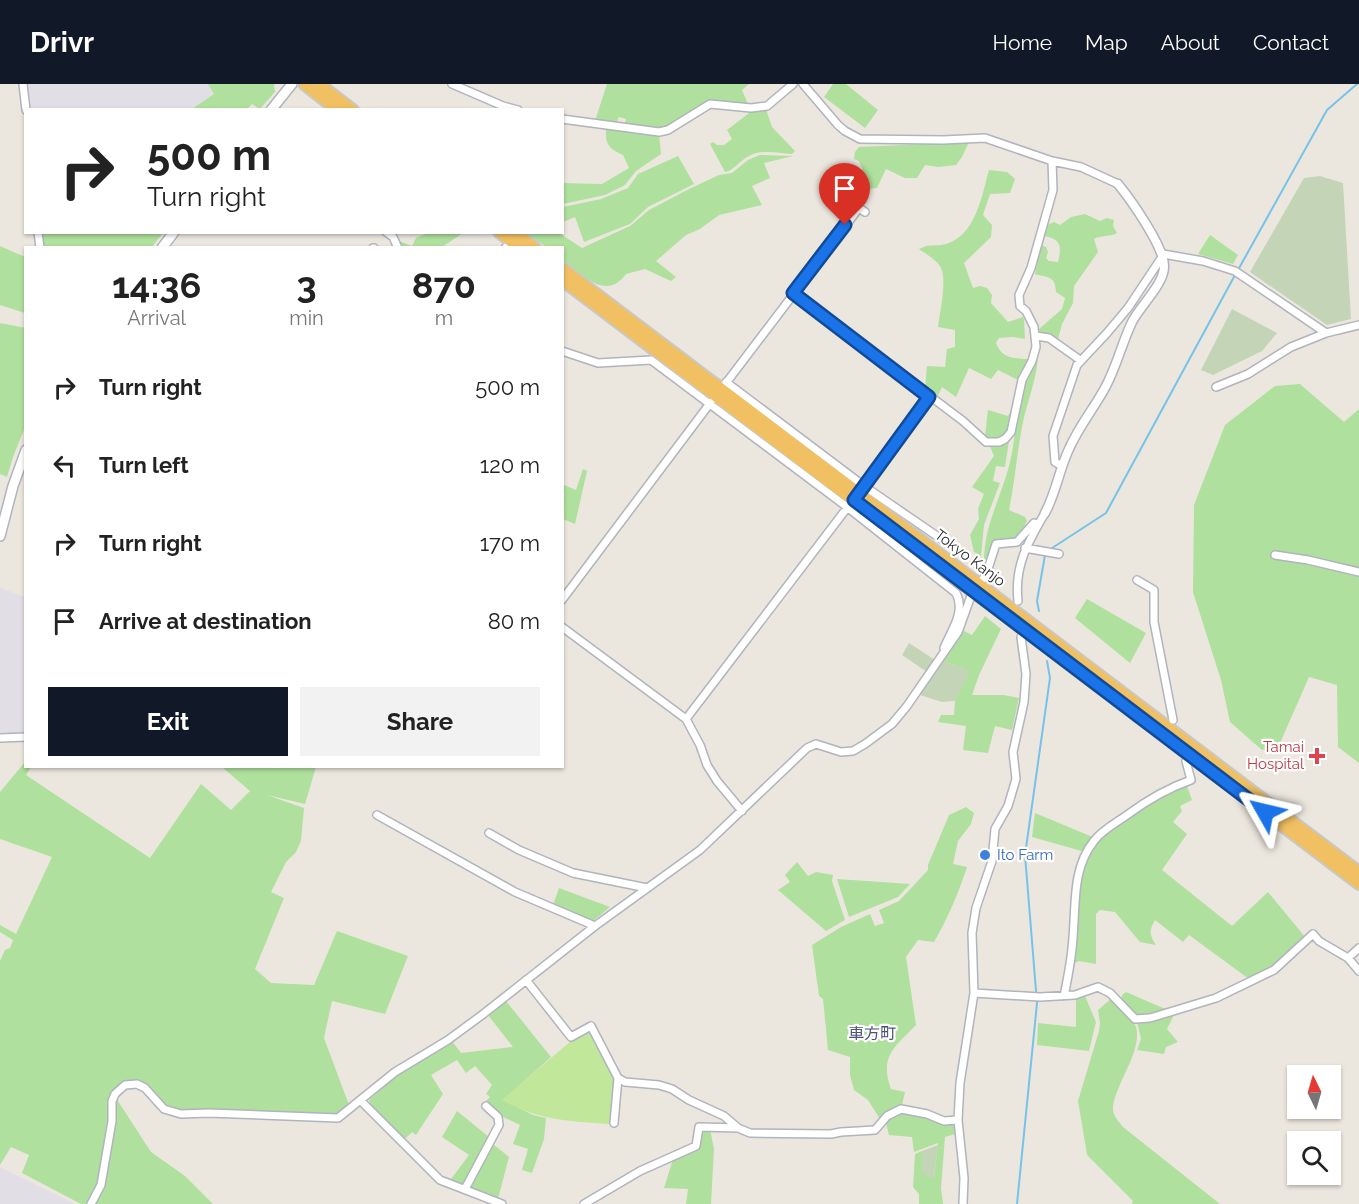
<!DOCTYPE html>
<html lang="en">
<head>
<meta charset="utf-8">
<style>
	body { margin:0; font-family:Raleway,"Noto Sans JP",sans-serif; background:#f2f2f2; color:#222; height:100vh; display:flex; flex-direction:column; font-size:22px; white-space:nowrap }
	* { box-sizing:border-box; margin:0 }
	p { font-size:20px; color:#767676 }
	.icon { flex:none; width:33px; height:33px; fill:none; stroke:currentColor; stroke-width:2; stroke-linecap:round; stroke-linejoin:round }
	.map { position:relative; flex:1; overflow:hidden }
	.side { position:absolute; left:24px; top:162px; width:540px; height:522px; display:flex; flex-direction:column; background:#fff; border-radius:0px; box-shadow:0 2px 4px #0004 }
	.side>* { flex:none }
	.banner { position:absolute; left:24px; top:24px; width:540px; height:126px; border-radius:0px; box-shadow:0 2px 4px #0004; background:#fff; color:#222; overflow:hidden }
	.needle { width:39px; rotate:355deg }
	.controls { position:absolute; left:1287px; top:981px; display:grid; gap:12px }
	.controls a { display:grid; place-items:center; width:54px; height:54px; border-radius:0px; background:#fff; box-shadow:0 2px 4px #0004; font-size:30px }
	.pin { position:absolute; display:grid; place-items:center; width:51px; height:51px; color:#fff; margin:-62px -26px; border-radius:50% 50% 50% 0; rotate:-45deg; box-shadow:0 0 6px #0007 }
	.pin .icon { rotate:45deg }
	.me { position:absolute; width:66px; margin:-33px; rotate:307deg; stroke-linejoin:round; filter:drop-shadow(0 0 4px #0008) }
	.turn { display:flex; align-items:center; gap:21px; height:126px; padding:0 24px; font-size:27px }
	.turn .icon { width:78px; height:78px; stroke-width:2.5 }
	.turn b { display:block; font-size:42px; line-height:51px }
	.eta { display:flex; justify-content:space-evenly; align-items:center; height:102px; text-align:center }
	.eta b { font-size:36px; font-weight:700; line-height:42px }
	.cta { display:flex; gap:12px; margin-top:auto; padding:12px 24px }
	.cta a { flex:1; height:69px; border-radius:0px; background:#111827; color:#fff; font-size:24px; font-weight:700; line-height:69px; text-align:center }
	.cta a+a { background:#f2f2f2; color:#222 }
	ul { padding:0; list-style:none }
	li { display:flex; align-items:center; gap:18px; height:78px; padding:0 24px }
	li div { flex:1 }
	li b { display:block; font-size:22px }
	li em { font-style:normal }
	header { display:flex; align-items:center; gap:36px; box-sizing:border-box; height:84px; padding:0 30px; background:#111827; color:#fff }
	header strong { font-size:28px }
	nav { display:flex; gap:33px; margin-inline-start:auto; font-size:21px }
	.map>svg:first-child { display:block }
	.industrial { fill:#e1dee5 }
	.green { fill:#afe09d }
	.cemetery { fill:#c3d5b6 }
	.pitch { fill:#c0e79a }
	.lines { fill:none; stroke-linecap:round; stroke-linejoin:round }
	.stream { stroke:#76c2e9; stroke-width:2 }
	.minor-casing { stroke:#b1b3be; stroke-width:10 }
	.tertiary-casing { stroke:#b1b3be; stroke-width:11 }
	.secondary-casing { stroke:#b1b3be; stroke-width:12 }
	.trunk-casing { stroke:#c8c8c8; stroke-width:14 }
	.minor { stroke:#fff; stroke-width:7 }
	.tertiary { stroke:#fff; stroke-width:8 }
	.secondary { stroke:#fff; stroke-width:9 }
	.trunk { stroke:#f0c062; stroke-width:10 }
	.route-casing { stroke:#114b97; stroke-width:15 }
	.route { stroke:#1a73e8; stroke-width:10 }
	.health-dot { fill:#e0444e; stroke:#fff; stroke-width:2 }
	.shop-dot { fill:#3f7fe0; stroke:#fff; stroke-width:2 }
	.labels { text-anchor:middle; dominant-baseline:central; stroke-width:4.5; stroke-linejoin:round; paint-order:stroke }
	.street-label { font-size:15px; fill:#2b2b2b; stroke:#fff }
	.health-label { font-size:15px; fill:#be3a42; stroke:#fff; text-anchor:end }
	.shop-label { font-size:15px; fill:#366cbe; stroke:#fff; text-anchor:start }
	.neighbourhood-label { font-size:16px; fill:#4d527a; stroke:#fff }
</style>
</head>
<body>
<header>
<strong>Drivr</strong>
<nav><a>Home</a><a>Map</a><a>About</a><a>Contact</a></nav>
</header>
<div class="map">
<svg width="1359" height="1120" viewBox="0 0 1359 1120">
	<rect width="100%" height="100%" fill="#ece7de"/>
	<path class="industrial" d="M28 0H208L214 10 190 25H30Z
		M0 503 26 514 25 650H0Z
		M0 1083 75 1120H0Z"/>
	<path class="green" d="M208 0H274L275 8 260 25 252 20 247 25H194L193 24 214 10Z
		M607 0H749L742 6 748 20 715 18 668 43 659 45 624 42 626 35 619 33 616 40 595 37Z
		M833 0H846L878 26 865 44 824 13Z
		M766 25 772 43 795 67 792 70C778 69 761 65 749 72 740 76 735 86 725 88L710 60 713 58 717 61H724L732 55 727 46 753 26Z
		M606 45 659 50 661 70 636 87 625 101 605 111 563 120 562 99 602 100 629 84 623 71C609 65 605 60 606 45Z
		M969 58 962 73 956 81 938 83 925 81 917 94H905L886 85 877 104 868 105 865 103V91L859 77 854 75 855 68 859 63Z
		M760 71 793 72 764 79 770 94 752 102 762 121 719 131 700 145 686 151 656 177 676 193 671 197 645 185 626 190C606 218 582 190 563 176L562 164 546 163 526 149H559L582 164 630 142 649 126 689 105 719 91 732 89 748 76Z
		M678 72 694 100 648 123 630 140 584 158 575 133 563 138V123L601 115 628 104 638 90Z
		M989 86 1007 88 1015 95 1010 109 990 110 983 131 992 141 991 153 964 179 973 204 980 202 987 204 992 211 991 219 1008 238 1023 233 1024 235 1025 255 1013 253 999 254 996 259C1002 275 1013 274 1029 275L1018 296 998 286 991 295 969 284 956 313 942 303 937 314 925 305 927 282 945 283 947 265 955 263V246L938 243C940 228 947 196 941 184 937 176 926 170 919 165 930 159 936 163 946 160 976 151 982 111 989 86Z
		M1085 130 1100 137 1107 134 1114 136 1113 142 1117 149C1111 153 1101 151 1094 155L1098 168 1074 202 1073 219 1062 240 1058 255 1041 250 1039 245 1062 225 1065 214 1056 208C1055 191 1048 194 1035 190L1041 161 1046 163 1048 168 1046 174 1049 177 1058 178C1062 162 1061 155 1044 152L1047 141 1054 138 1060 141 1071 133Z
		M42 149V148L163 149 151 164 43 163Z
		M428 149H463L442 163H400L397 156 412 162 416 154Z
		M1210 151 1238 171 1233 180 1198 170Z
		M0 162 25 173V229L0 221Z
		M0 239 26 244 25 343 13 373 7 393 0 390Z
		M1038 266C1039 289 1028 315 1023 338 1017 367 1015 397 1009 426L1025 433 1027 437 1017 456 998 457 984 481C983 442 1001 415 1010 378 1017 351 1015 321 1024 295 1028 285 1033 275 1038 266Z
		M1300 300 1344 338 1359 325V679L1338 663 1337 601 1309 593 1280 659 1262 666 1230 638 1221 596 1193 508 1194 421 1225 341 1275 302Z
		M1015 321C1011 339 1012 357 989 355L985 351 988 326 1008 332Z
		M1010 351 1005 383 996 382 993 397 1000 399 984 441 981 472 974 468 970 451 979 435 978 425 984 410 972 403 994 372 989 360Z
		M583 385 587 387 575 440 563 435 562 400 576 406Z
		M1087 515 1146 549 1130 579 1075 534Z
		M985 532 1001 545 979 591 972 611H1003L1019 614 1012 646 995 642 988 669 963 666 966 642 938 638 941 631H954L955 617 969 587 941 576 962 546 972 551Z
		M25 678 26 682 31 683 26 691 150 774 201 700 231 726 250 707 222 683H316L305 720 267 711 304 724 301 757 296 768 286 778 271 808 284 814 255 885 271 899 314 901 337 847 408 872 385 930 332 917 324 954 349 1021 334 1031 203 1025 178 1026 163 1020 144 1000 130 996 116 1003 111 1009 98 1100 87 1120H81L22 1089 29 1071 11 1063 0 1081V877L5 866 10 864 13 856 0 848V841L16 850 52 773 0 755V708Z
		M1181 701 1187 702 1192 716 1180 722 1182 727 1173 738 1187 750 1162 786 1232 842 1268 808 1306 854 1273 884 1249 895 1189 851 1183 858 1155 836C1149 846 1149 851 1156 861L1140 858 1115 828 1100 826 1096 830V880L1079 877 1071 881 1077 806 1088 770 1097 755 1140 725Z
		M966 723 974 729 971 740 958 757 953 780 967 783C958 810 948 834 934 858L918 856 906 873 916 941C895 963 879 972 891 1005L905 1008 902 1021 888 1028 880 1035 868 1016 854 1006 850 991V973L828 966 823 915 819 912 812 861 841 843 870 830 875 842 884 839 879 826 899 817 928 786V781L949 731Z
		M1035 729 1095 754 1085 768 1032 753Z
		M797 778 808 792 816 788 833 791 832 797 845 836 826 847 778 806 790 798 785 791Z
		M837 795 910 800 898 813 849 833Z
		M559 804 610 823 593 837H589L553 821Z
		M1126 908 1170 927 1149 932H1135L1121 917 1122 911Z
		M1085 912 1096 938 1089 967 1037 961 1038 939 1076 943V914Z
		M1112 914C1120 923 1132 932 1136 943 1143 966 1115 1001 1113 1023 1112 1031 1119 1038 1123 1043L1220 1120H1132L1133 1117 1087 1071 1078 1017 1099 947 1100 939 1098 926Z
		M506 917 551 973 503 1016 533 1031 546 1034 544 1055 532 1089 522 1086 528 1065 513 1060 520 1041 503 1033 501 1034 485 1018 490 1013 486 1010 492 1001 475 982 466 989 457 976 431 991 443 1010 416 1051 412 1048 405 1055 371 1021 369 1016 398 991 452 957 461 969 513 963 488 931Z
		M1175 929 1167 945 1178 958 1166 963 1164 970 1137 966 1141 955 1137 937Z
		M116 1014 151 1068 185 1092 213 1120H94Z
		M457 1027 489 1053 464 1101 451 1095 469 1071 442 1053Z
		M907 1028 943 1039 954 1040 955 1050 945 1053 941 1104 943 1120H919V1110L913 1103 915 1070 922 1067V1086L934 1094 938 1059 914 1068 912 1053 889 1051 886 1039C892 1030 897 1029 907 1028Z
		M710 1045 714 1065 711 1120H686L688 1105 664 1104 673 1075 698 1064 701 1046Z
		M493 1060 509 1073 498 1115 471 1104 470 1101Z"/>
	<path class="cemetery" d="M1320 92 1343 99 1351 235 1327 241 1250 188 1304 94Z
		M1232 225 1277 249 1262 267 1213 291 1201 286Z
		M909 559 935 576 927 588 902 571Z
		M941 576 970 587 955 617 942 618 920 611Z
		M938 1061 934 1094 927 1093 922 1086V1067Z"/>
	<path class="pitch" d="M590 945 615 997 612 1040C572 1038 537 1036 502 1016L571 957Z"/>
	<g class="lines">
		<path class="stream" d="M1238 186 1327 26 1357 0
			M1049 466 1106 429 1235 191
			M1039 527 1037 517 1045 471
			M1017 1120 1037 919 1025 771 1050 594 1047 577"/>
		<g class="minor-casing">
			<path id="minor" d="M23 0 26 26
				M452 0 503 22 518 26
				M803 0 838 41 845 47 860 55 943 56 985 54 1052 77 1081 83 1118 100
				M562 35 659 48 668 46 710 20 751 24 767 22 793 0
				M38 148 40 164
				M386 148 393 153 398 164
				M373 164H374
				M505 164 506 163
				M1163 170 1203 177 1235 187 1326 249 1359 241
				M793 209 963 337 986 358H999L1005 355 1011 348 1022 296 1032 277 1036 263 1034 243 1026 227 1020 222 1019 211 1031 184 1053 106 1052 77
				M1036 252 1049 254 1080 276
				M562 267 598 279 651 276 847 423 956 509C966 528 951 547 944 564
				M726 298 864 402 947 459
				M1216 303 1248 290 1291 263 1326 249
				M720 307 859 124 865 128
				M1062 382 1055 378 1053 352 1077 281 1107 249 1128 224 1160 176
				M857 412 929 313
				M1025 464 1059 470
				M1275 471 1308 476 1359 488
				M1137 496 1154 506V538L1173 636
				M562 516 711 318
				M1018 517C1014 482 1028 458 1045 429
				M562 543 686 635 700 661 707 681 717 697 742 727
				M686 635 850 420
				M0 654 26 653
				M377 731 515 808 595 842
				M489 749 519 766 573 789 647 804
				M1348 874 1359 887
				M526 896 571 953 591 942 618 994 625 998 659 1001 672 1005 689 1016 724 1032 738 1044 750 1049 831 1050 841 1048 875 1046 887 1032 901 1025 927 1030 944 1037 958 1036
				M974 909 1040 913 1075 911 1098 903 1110 909 1135 935 1150 934 1216 914 1274 886 1313 850 1319 857 1348 874 1359 864
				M1064 912C1068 893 1072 873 1073 853 1076 820 1072 784 1094 757 1102 746 1116 739 1127 731 1146 717 1168 704 1191 696L1186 677
				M361 1017 440 1096 502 1120
				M614 1039 618 994
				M465 1105 499 1041 498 1033 486 1022
				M91 1120 101 1101 112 1037V1017L115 1010 125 1001 137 1000 145 1004 164 1025 181 1030 209 1029 338 1034 395 988 448 956 482 931 595 842 700 766 807 664 816 660 841 668 853 667 865 660 892 640 907 622 958 548 971 512 986 491 996 460 1017 458 1034 439 1038 441
				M584 1120 640 1087 696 1062 699 1043 738 1044
				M963 1120 964 1094 958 1036 960 999 974 909 972 849 976 824 992 777 995 745 1008 722 1016 695 1013 668 1024 618 1026 590 1021 553"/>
		</g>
		<g class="tertiary-casing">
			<path id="tertiary" d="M1045 429C1056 409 1059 386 1069 365 1079 342 1095 323 1106 302 1117 281 1122 259 1132 238 1140 222 1164 200 1164 183 1165 164 1131 116 1118 100"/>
		</g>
		<g class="secondary-casing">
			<path id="secondary" d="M271 26 292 0
				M162 164 174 148
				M0 452 13 402 26 366"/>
		</g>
		<g class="trunk-casing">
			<path id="trunk" d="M304 0 337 26
				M319 0 353 26
				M499 148 519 164
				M515 148 535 164
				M562 184 1359 788
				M562 196 1359 800"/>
		</g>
		<use href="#minor" class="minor"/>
		<use href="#tertiary" class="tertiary"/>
		<use href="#secondary" class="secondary"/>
		<use href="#trunk" class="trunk"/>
	</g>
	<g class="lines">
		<g class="route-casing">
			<path id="route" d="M845 141 793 209 929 313 854 416 1265 728"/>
		</g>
		<use href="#route" class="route"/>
	</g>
	<path class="health-dot" d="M1314 663h6v6h6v6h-6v6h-6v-6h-6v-6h6z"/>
	<circle class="shop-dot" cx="985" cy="771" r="6"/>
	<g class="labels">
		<g class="street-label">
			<text transform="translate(970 474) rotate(37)">Tokyo Kanjo</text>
		</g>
		<g class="health-label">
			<text x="1304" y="663">Tamai<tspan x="1304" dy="17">Hospital</tspan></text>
		</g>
		<g class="shop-label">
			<text x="997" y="771">Ito Farm</text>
		</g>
		<g class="neighbourhood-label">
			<text x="872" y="949">車方町</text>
		</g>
	</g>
</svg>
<div class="controls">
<a><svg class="needle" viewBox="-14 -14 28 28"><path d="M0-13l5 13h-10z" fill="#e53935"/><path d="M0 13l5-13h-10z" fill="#767676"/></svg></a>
<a><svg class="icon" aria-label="search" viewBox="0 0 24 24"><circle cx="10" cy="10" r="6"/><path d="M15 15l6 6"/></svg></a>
</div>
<div class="pin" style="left:845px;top:141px;background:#d93025"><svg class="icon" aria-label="arrive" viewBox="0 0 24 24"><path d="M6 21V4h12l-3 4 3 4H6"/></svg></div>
<svg class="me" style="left:1265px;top:728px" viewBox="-20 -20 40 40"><path d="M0-17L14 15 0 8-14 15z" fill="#1a73e8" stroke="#fff" stroke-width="4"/></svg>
<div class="banner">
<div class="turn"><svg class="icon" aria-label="right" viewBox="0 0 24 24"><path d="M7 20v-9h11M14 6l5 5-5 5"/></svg><div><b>500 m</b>Turn right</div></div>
</div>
<section class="side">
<div class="eta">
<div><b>14:36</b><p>Arrival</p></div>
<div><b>3</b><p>min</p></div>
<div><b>870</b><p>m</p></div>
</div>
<ul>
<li><svg class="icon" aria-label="right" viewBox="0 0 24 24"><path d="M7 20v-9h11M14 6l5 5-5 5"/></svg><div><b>Turn right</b></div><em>500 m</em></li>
<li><svg class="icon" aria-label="left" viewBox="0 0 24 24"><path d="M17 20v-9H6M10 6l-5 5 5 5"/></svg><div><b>Turn left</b></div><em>120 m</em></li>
<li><svg class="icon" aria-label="right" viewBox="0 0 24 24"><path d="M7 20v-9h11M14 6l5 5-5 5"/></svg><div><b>Turn right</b></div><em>170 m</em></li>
<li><svg class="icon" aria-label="arrive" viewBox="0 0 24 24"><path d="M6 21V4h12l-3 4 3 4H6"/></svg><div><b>Arrive at destination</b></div><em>80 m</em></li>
</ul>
<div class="cta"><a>Exit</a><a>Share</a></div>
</section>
</div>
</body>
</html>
